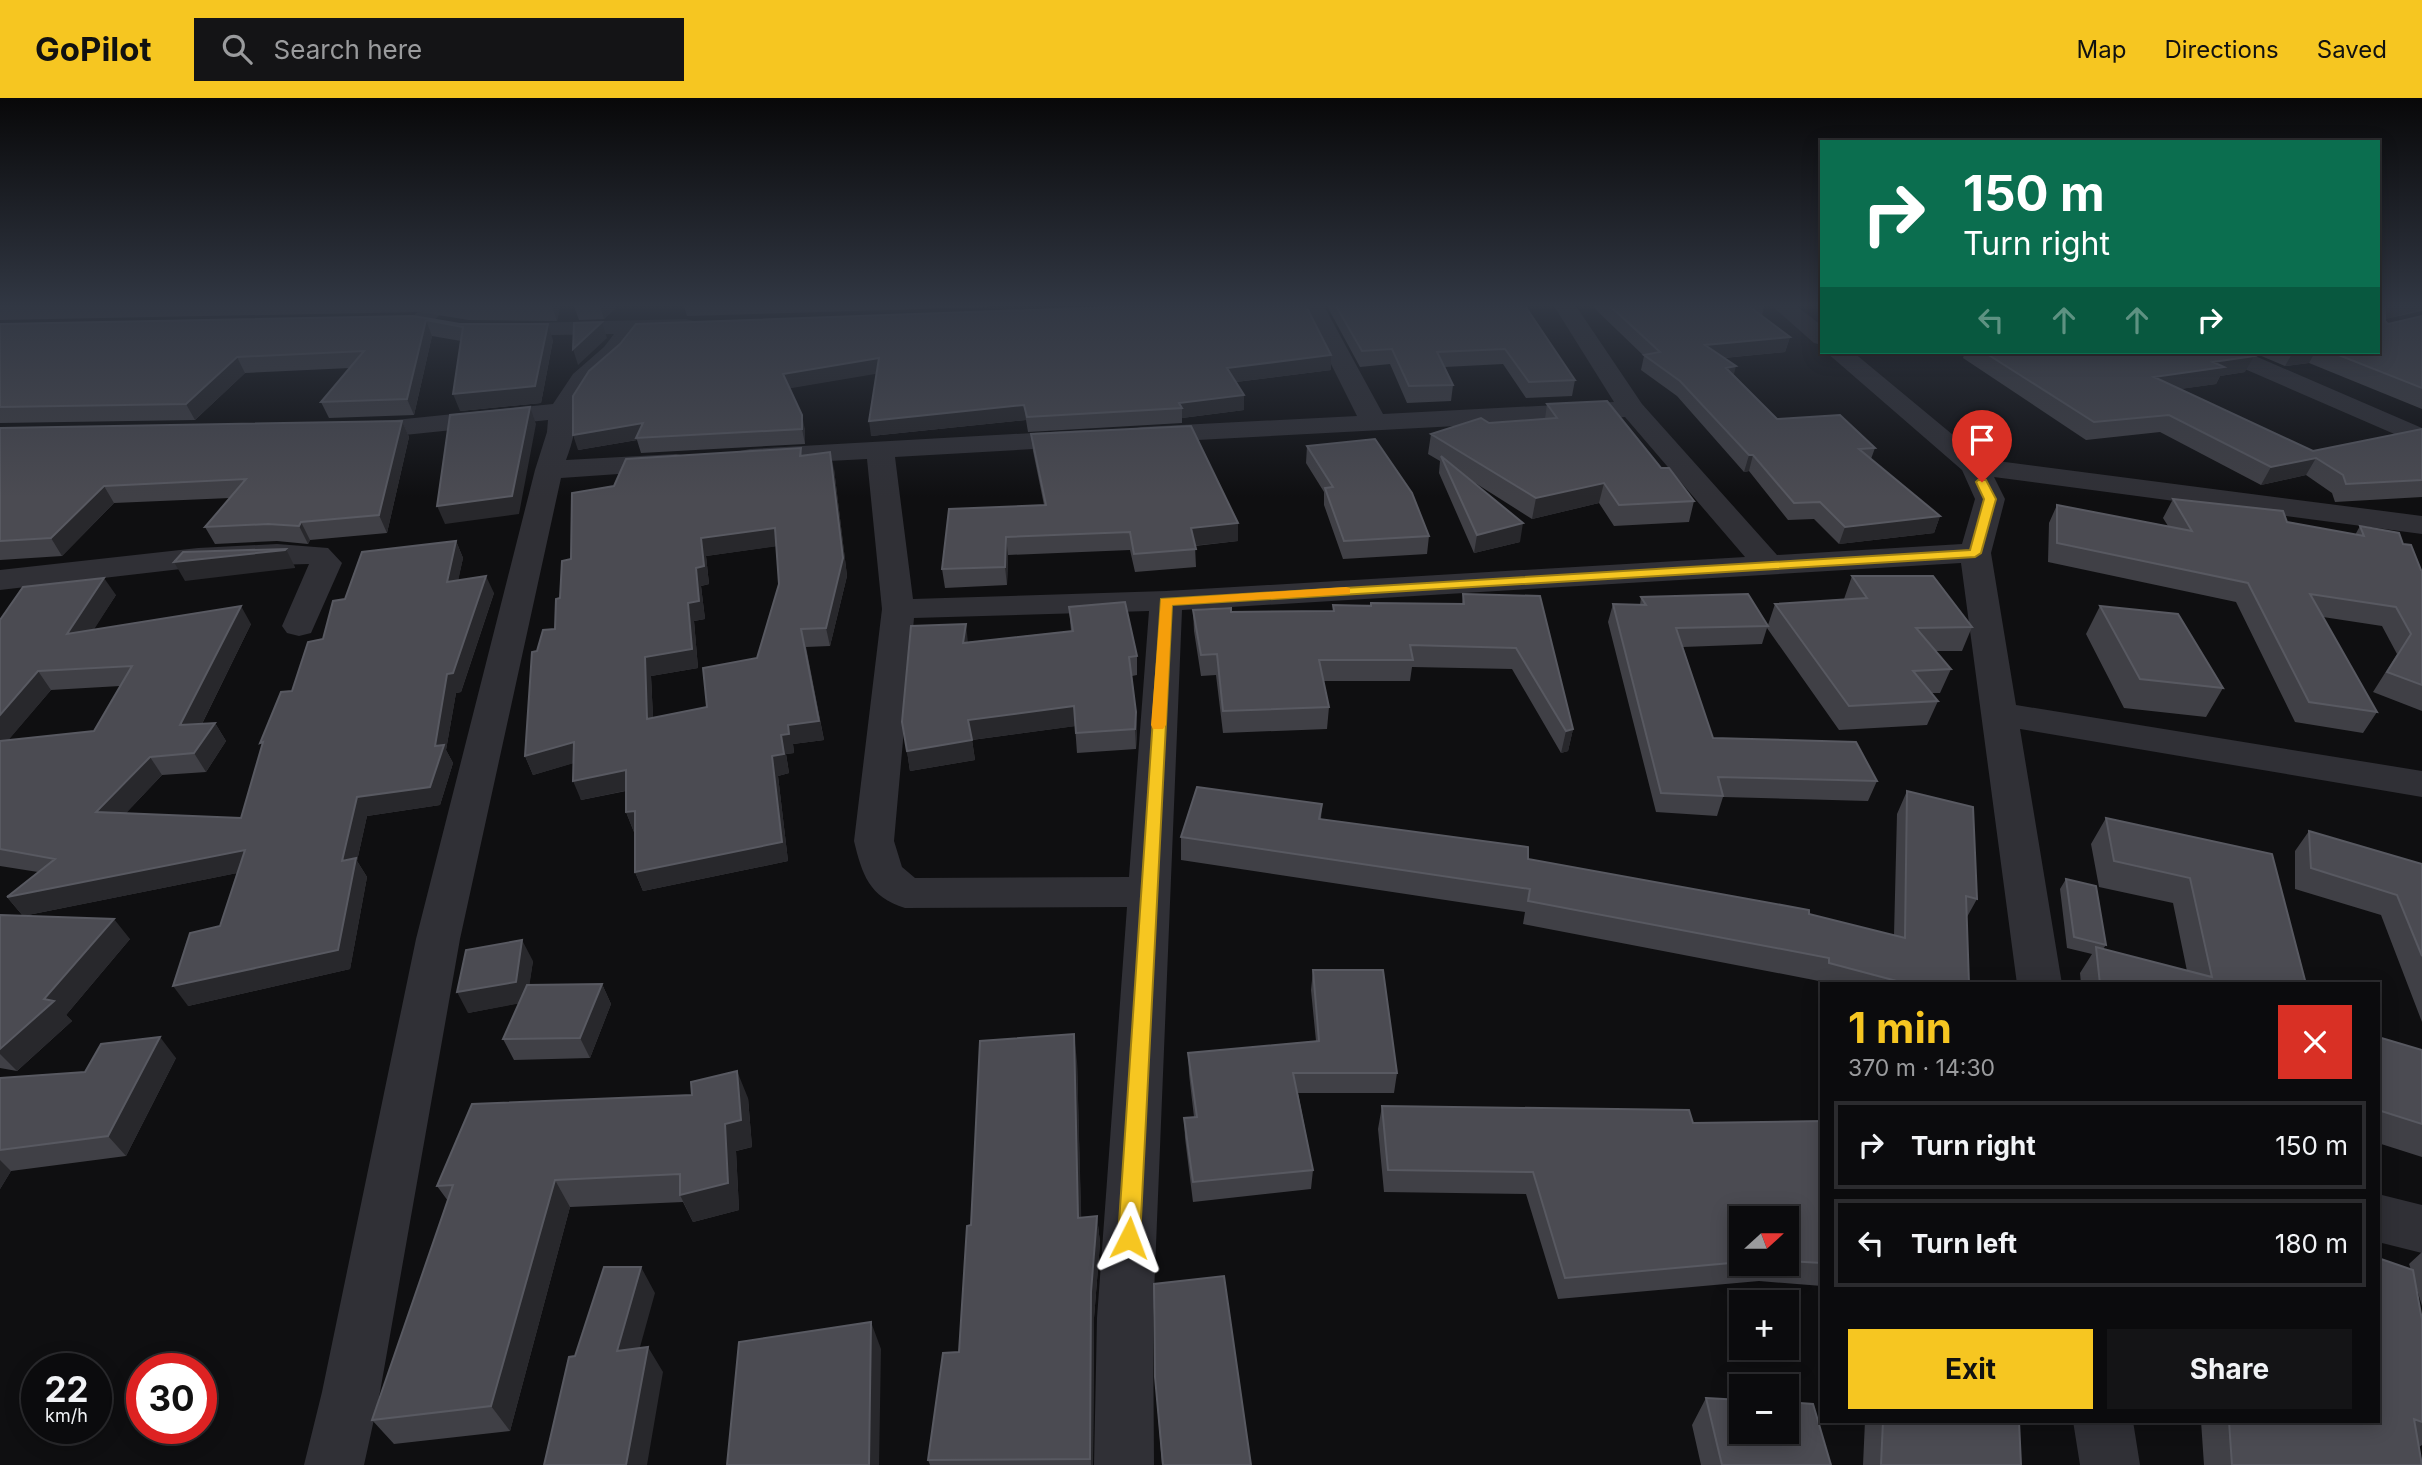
<!DOCTYPE html>
<html lang="en">
<head>
<meta charset="utf-8">
<style>
	body { margin:0; font-family:Inter,sans-serif; background:#141416; color:#f1f3f6; height:100vh; display:flex; flex-direction:column; font-size:26px; white-space:nowrap }
	* { box-sizing:border-box; margin:0 }
	p { font-size:23px; color:#9a9b9d }
	.icon { flex:none; width:38px; height:38px; fill:none; stroke:currentColor; stroke-width:2; stroke-linecap:round; stroke-linejoin:round }
	.map { position:relative; flex:1; overflow:hidden }
	.sheet { position:absolute; left:1820px; top:884px; width:560px; height:441px; display:flex; flex-direction:column; background:#0b0b0d; border-radius:0px; box-shadow:0 4px 18px #0003,0 0 0 2px #2b2b2e }
	.sheet>* { flex:none }
	.top-card { position:absolute; left:1820px; top:42px; width:560px; height:214px; border-radius:0px; box-shadow:0 4px 18px #0003,0 0 0 2px #2b2b2e; background:#0b6e4f; color:#fff; overflow:hidden }
	.needle { width:46px; rotate:69deg }
	.tools { position:absolute; left:1729px; top:1108px; display:grid; gap:14px }
	.tools a { display:grid; place-items:center; width:70px; height:70px; border-radius:0px; background:#0b0b0d; box-shadow:0 4px 18px #0003,0 0 0 2px #2b2b2e; font-size:35px }
	.speed { position:absolute; left:21px; top:1255px; display:flex; gap:14px; font-size:35px; font-weight:700; text-align:center }
	.speed>* { display:grid; place-content:center; width:91px; height:91px; border-radius:50%; background:#0b0b0d; box-shadow:0 4px 18px #0003,0 0 0 2px #2b2b2e; line-height:1 }
	.speed small { font-size:18px; font-weight:400 }
	.speed .limit { border:10px solid #d22; background:#fff; color:#111 }
	.pin { position:absolute; display:grid; place-items:center; width:60px; height:60px; color:#fff; margin:-72px -30px; border-radius:50% 50% 50% 0; rotate:-45deg; box-shadow:0 0 7px #0007 }
	.pin .icon { rotate:45deg }
	.me { position:absolute; width:77px; margin:-38px; rotate:3deg; stroke-linejoin:round; filter:drop-shadow(0 0 5px #0008) }
	.turn { display:flex; align-items:center; gap:24px; height:147px; padding:0 28px; font-size:32px }
	.turn .icon { width:91px; height:91px; stroke-width:2.5 }
	.turn b { display:block; font-size:49px; line-height:60px }
	.lanes { display:flex; align-items:center; height:66px; padding:0 28px; background:#0003; justify-content:center; gap:35px; direction:ltr }
	.lanes .off { opacity:.35 }
	.round { display:grid; place-items:center; flex:none; width:74px; height:74px; border-radius:0px; background:#141416 }
	.headline { display:flex; align-items:center; justify-content:space-between; height:119px; padding:0 28px }
	h1 { font-size:42px; font-weight:700; line-height:52px; color:#f6c621 }
	.primary-button { display:flex; gap:14px; margin-top:auto; padding:14px 28px }
	.primary-button a { flex:1; height:80px; border-radius:0px; background:#f6c621; color:#111; font-size:28px; font-weight:700; line-height:80px; text-align:center }
	.primary-button a+a { background:#141416; color:#f1f3f6 }
	ul { padding:0; list-style:none }
	li { display:flex; align-items:center; gap:21px; height:88px; margin:0 14px 10px; padding:0 14px; border:4px solid #2b2b2e; border-radius:0px }
	li div { flex:1 }
	li b { display:block; font-size:26px }
	li em { font-style:normal }
	header { display:flex; align-items:center; gap:42px; box-sizing:border-box; height:98px; padding:0 35px; background:#f6c621; color:#111 }
	header strong { font-size:33px }
	nav { display:flex; gap:38px; margin-inline-start:auto; font-size:24px }
	.search { width:490px; height:63px; background:#141416; display:flex; align-items:center; gap:18px; box-sizing:border-box; padding:0 24px; border-radius:0px; color:#9a9b9d; font-size:26px }
	.map>svg:first-child { display:block }
	.lines { fill:none; stroke-linecap:round; stroke-linejoin:round }
	.minor { fill:#303036; fill-rule:evenodd }
	.wall { fill:#404046; fill-rule:evenodd }
	.shaded-wall { fill:#28282c }
	.building { fill:#4b4b52; stroke:#585961; stroke-width:2; fill-rule:evenodd }
	.route { fill:#f6c621; stroke:#a08115; stroke-width:2 }
	.slow { fill:#f59e0b }
</style>
</head>
<body>
<header>
<strong>GoPilot</strong>
<div class="search"><svg class="icon" aria-label="search" viewBox="0 0 24 24"><circle cx="10" cy="10" r="6"/><path d="M15 15l6 6"/></svg>Search here</div>
<nav><a>Map</a><a>Directions</a><a>Saved</a></nav>
</header>
<div class="map">
<svg width="2422" height="1367" viewBox="0 0 2422 1367">
	<rect width="100%" height="100%" fill="#0f0f11"/>
	<g class="lines">
		<path class="minor" d="M424 208H449L427 229H411L407 224Z
			M1302 208H1324L1383 316 1614 304 1554 208H1576L1642 306 1777 457 1962 446 1975 401 1962 372 1826 254H1853L1982 361 2422 418V436L1994 379 2005 401 1991 455 2016 607 2422 673V699L2020 631 2062 886H2017L1961 465 1182 512 1153 1220 1154 1367H1094L1097 1220 1127 809 905 810C869 799 862 776 854 743L882 511 867 361 750 367 740 365 736 359 740 353 750 351 1085 332 1095 334 1099 340 1095 346 1085 348 895 359 913 501 1166 493 1745 459 1625 319 1142 345 1132 343 1128 337 1132 331 1142 329 1357 318ZM1149 513 1129 779 915 780 902 769 894 743 914 520Z
			M1772 208H1797L1822 228V247L1814 245Z
			M686 221 694 223 698 228 694 233 633 236 636 240C619 265 584 283 575 313 573 320 575 328 574 335 572 345 569 354 566 362L676 356 686 358 690 364 686 370 676 372 561 380 460 841 380 1294 364 1367H304L322 1294 416 841 535 372 547 334 548 322 395 338 341 336 338 330 341 324 395 322 553 306 573 276 604 249 614 236 498 238 490 236 486 231 490 226Z
			M2214 254H2246L2422 330V348L2217 259Z
			M277 446 328 450 342 465 311 535 299 538 287 535 282 528 309 466 198 469 0 492V472L198 450Z
			M2378 1096 2422 1107V1155L2378 1144Z
			M2073 1323H2133L2140 1367H2080Z"/>
	</g>
	<path class="wall" d="M0 208H560L557 223H548L469 222 419 214 0 222Z
		M571 208H618L604 221 579 222 574 208Z
		M684 208H988V209L687 218Z
		M1327 208H1526L1575 282 1572 298 1526 300 1503 266 1445 269 1453 287 1451 303 1407 305 1390 266 1360 269Z
		M1592 208H1764L1762 218 1790 239 1785 254 1724 260 1734 277 1777 321 1875 350 1871 361 1940 418 1934 435 1839 446 1814 421 1788 422 1749 373 1744 374 1677 298 1641 272 1644 258Z
		M2378 208H2422V213L2385 221V223L2388 226 2422 218V311L2309 265 2285 268 2252 254H2378Z
		M413 218 553 242 541 305 460 313 461 243 432 238 414 317 329 320 321 304 350 270 245 275 195 322 0 325V226Z
		M1965 254H2244L2245 274 2220 278 2216 286 2179 291 2313 353 2422 331V399L2335 404 2332 395 2306 377 2261 387 2160 334 2086 342 1963 260Z
		M1331 257V272L1236 284 1244 297V312L1182 320V325L1028 334 1026 322 871 338 876 275 789 290 805 332V346L641 355 637 342 578 352 589 273Z
		M1547 306 1661 370 1694 403 1689 424 1614 428 1599 405 1532 421 1472 383 1520 444 1474 455 1439 375 1440 363 1428 356 1431 336 1489 325 1545 321Z
		M402 323 409 339 387 435 310 442 308 446 277 443 215 446 205 429 230 400 114 405 62 458 0 462V330Z
		M1031 336 1238 425V443L1195 448 1196 469 1135 474 1130 452 1008 457 1007 487 945 490 942 471 1044 407 1033 353Z
		M1307 348 1429 438 1427 456 1343 461 1324 407V394L1306 365Z
		M801 350 802 357 834 371 847 478 830 548 806 549 824 642 793 646 794 655 786 656 789 675 778 678 788 763 643 793 635 774V733L634 734 626 714V693L581 702 573 665 533 677 525 658 537 553 555 531 560 500 571 461 614 388ZM776 448 779 486 757 560 707 609 653 620 651 578 698 570 694 523 705 521 701 488 709 486 706 458Z
		M2173 401 2355 437 2360 428 2403 446 2421 472 2422 473V613L2373 594 2397 556 2382 528 2323 519 2377 614 2363 635 2295 624 2236 504 2048 464 2049 425 2057 407 2168 428 2163 420Z
		M456 443 463 460 458 482 494 495 461 594 456 595 446 652 453 665 440 707 367 718 357 763 367 779 350 871 188 908 220 828 237 775 23 818 7 799 38 774 0 768V522L116 497 93 532 251 526 202 626 215 625 226 643 206 674 162 677 126 715 241 720 292 593 323 541 345 501ZM120 588 94 633 8 642 51 592Z
		M1852 478 1972 529 1962 553H1936L1951 571 1940 595H1931L1938 603 1927 627 1839 632 1767 530 1762 546 1683 549 1713 640 1877 683 1868 703 1723 699 1717 718 1656 714 1608 524 1613 506 1640 507 1641 499 1768 527 1775 506 1844 501Z
		M1463 496 1540 498 1573 631 1568 653 1561 655 1512 571 1412 569 1410 583H1323L1329 609 1327 631 1223 635 1216 577 1201 578 1194 533 1193 512 1231 514 1333 513V507L1462 506Z
		M2100 508 2223 590 2206 619 2124 610 2086 536Z
		M1069 509 1137 558V577L1132 578 1136 614 1137 633 1136 651 1077 655 1075 628 972 642 975 662 910 673 907 653 968 544 1071 533Z
		M1907 693 1977 801 1967 819 1969 886H1822V889L1818 888 1819 883 1523 826 1525 814 1181 762V739L1322 706 1321 721 1809 816 1894 837 1897 716Z
		M2106 720 2272 756 2306 886H2081L2080 875 2092 856 2067 850 2060 791 2066 781 2106 847 2103 851 2187 873 2173 805 2099 789 2091 746Z
		M2309 733 2422 766V924L2381 817 2295 791V753Z
		M0 817 130 841 66 917 72 923 17 973 0 970Z
		M533 863 529 887 602 886 611 906 590 960 514 962 503 941 519 905 468 915Z
		M1313 872 1397 975 1394 995H1298L1313 1072 1311 1091 1193 1104 1185 1040 1184 1020 1194 1019 1189 976 1188 955 1316 943 1311 892Z
		M2378 939 2422 952V1059L2378 1045Z
		M176 960 126 1058 11 1073 0 1091V980L85 974Z
		M1077 963 1081 1120 1097 1118 1100 1145 1094 1220 1093 1367H930L928 1362 959 1254 971 1127Z
		M748 1000 752 1049 736 1053 739 1112 693 1124 683 1104 570 1109 510 1333 394 1346 372 1322 448 1103 437 1088Z
		M1382 1008 1693 1025 1822 1023V1188L1759 1183 1558 1201 1526 1096 1384 1094 1378 1031ZM1741 1120H1787V1166H1741Z
		M2422 1154V1208L2415 1185 2422 1222V1347L2419 1349 2422 1367H2204L2201 1323H2378L2411 1172 2409 1166Z
		M1155 1279 1251 1367H1162Z
		M1706 1300 1831 1367H1701L1692 1327Z
		M1865 1323H2019L2021 1367H1863Z"/>
	<path class="shaded-wall" d="M552 208H560L557 223Z
		M600 208H618L604 221Z
		M2385 208H2422V211L2378 223Z
		M426 222 432 238 414 317 407 301Z
		M602 224 607 240 578 267 573 251Z
		M548 226 553 242 541 305 460 313 453 296Z
		M1790 239 1785 254 1701 262 1705 247Z
		M2293 254H2315L2309 265 2285 268Z
		M1331 257V272L1227 285V270Z
		M2254 258 2245 274 2220 278 2216 286 2146 296 2154 279 2213 264Z
		M237 259 245 275 195 322 186 306Z
		M879 260 881 275 786 291 783 276Z
		M1736 268 1732 284 1726 270Z
		M1244 297V312L1182 320V310L1179 305Z
		M1024 307 1026 322 871 338 869 323Z
		M530 309 536 326 519 416 445 426 437 408Z
		M802 317 805 332V346L802 331Z
		M402 323 409 339 387 435 379 417Z
		M643 325 636 340 637 342 578 352 573 337Z
		M830 354 834 371 847 478 830 548 826 530Z
		M1749 357H1753L1749 373 1744 374Z
		M2316 360 2306 377 2261 387 2271 369Z
		M1604 385 1599 405 1532 421 1536 400Z
		M104 388 114 405 62 458 51 440Z
		M1940 418 1934 435 1839 446 1845 429Z
		M301 424 310 442 308 446 299 428Z
		M1238 425V443L1191 448V430Z
		M1523 425 1520 444 1474 455 1477 437Z
		M775 430 779 448 706 458 709 486 701 488 705 521 694 523 698 570 651 578 654 640 647 621 645 559 688 505 701 440Z
		M1006 439 1008 457 1007 487 1005 469Z
		M456 443 463 460 454 502 447 484Z
		M286 451 295 469V470L185 483 174 464Z
		M486 478 494 495 461 594 456 595 446 652 453 665 440 707 367 718 357 763 367 779 350 871 188 908 173 888 357 699 435 648 447 576Z
		M104 480 116 497 79 555 67 536Z
		M241 508 251 526 192 646 180 627Z
		M966 526 968 545H963Z
		M801 531 824 642 793 646 794 655 786 656 789 675 778 678 788 763 643 793 635 774 772 658 781 637 788 627Z
		M38 573 51 592 0 652V617Z
		M1074 608 1076 628 971 642 968 622Z
		M1136 614 1137 633 1136 651 1135 631Z
		M215 625 226 643 206 674 194 655Z
		M1573 631 1568 653 1561 655 1566 633Z
		M972 642 975 662 910 673 907 653Z
		M574 644 581 663 533 677 525 658Z
		M150 659 162 677 109 733 96 714Z
		M626 672 634 691 581 702 573 683Z
		M635 713 643 732 634 734 626 714Z
		M245 752 257 771 23 818 7 799Z
		M114 821 130 841 66 917 72 923 17 973 0 956V951Z
		M522 842 533 863 527 904 468 915 457 894Z
		M602 886 611 906 590 960 580 940Z
		M1074 936 1077 963 1082 1146 1078 1120Z
		M160 939 176 960 126 1058 108 1038Z
		M737 973 748 1000 752 1049 736 1053 739 1112 693 1124 680 1097 725 1026Z
		M0 1062 11 1073 0 1091Z
		M555 1082 570 1109 510 1333 491 1308Z
		M1097 1118 1100 1145 1094 1220 1093 1367H1091V1194Z
		M641 1169 655 1195 632 1278 617 1253Z
		M871 1224 881 1251 879 1367H869Z
		M648 1249 663 1274 647 1367H626Z"/>
	<path class="building" d="M1139 208H1306L1331 257 1227 270 1244 297 1179 305 1182 310 1027 319 1024 307 869 323 879 260 783 276 802 317V331L636 340 643 325 573 337V298L589 273 620 246 636 226Z
		M1336 208H1525L1575 282 1529 284 1505 251 1437 254 1453 287 1409 288 1392 251 1362 253Z
		M1610 208H1764L1750 209 1790 239 1705 247 1736 268 1726 270 1777 321 1840 317 1875 350 1859 351 1940 418 1845 429 1820 404 1794 405 1753 357H1749L1680 283 1644 257 1660 254Z
		M2378 208H2385V223L2388 226 2422 218V290L2331 254H2378Z
		M413 218 460 226H548L535 288 453 296 463 229 426 222 407 301 321 304 364 253 237 259 186 306 0 309V226Z
		M602 224 573 251 574 225Z
		M1984 254H2244L2254 258 2213 264 2224 269 2154 279 2313 353 2422 331V382L2346 386 2343 377 2316 360 2271 369 2169 317 2094 324Z
		M1607 303 1661 370H1669L1694 403 1619 407 1604 385 1536 400 1431 336 1481 320 1489 325 1557 320 1547 306Z
		M530 309 512 398 437 408 450 317Z
		M402 323 379 417 301 424 299 428 268 426 205 429 246 381 104 388 51 440 0 443V330Z
		M1191 328 1238 425 1191 430 1196 451 1134 456 1130 434 1006 439 1005 469 942 471 949 411 1046 407 1031 336Z
		M1375 341 1412 395 1429 438 1344 443 1325 390 1333 389 1307 348Z
		M801 350 800 358 830 354 843 460 826 530 801 531 819 623 788 627 789 636 781 637 784 656 772 658 782 744 635 774V713L626 714V672L573 683 574 644 525 658 532 554 537 553 543 532 555 531 556 501 560 500 562 463 571 461 572 395 614 388 626 361ZM775 430 779 486 757 560 703 570 707 609 647 621 645 559 692 551 688 505 699 503 696 470 704 468 701 440Z
		M1441 358 1523 425 1477 437Z
		M2173 401 2283 413 2287 424 2364 438 2360 428 2399 435 2403 446 2411 447 2421 472 2422 473V587L2387 574 2411 536 2396 509 2310 496 2377 614 2309 604 2248 485 2057 445V407L2192 433Z
		M456 443 447 484 486 478 453 575 447 576 435 648 444 647 430 689 357 699 342 763 356 760 338 852 173 888 190 835 220 828 245 752 7 799 55 761 0 751V643L94 633 132 568 38 573 0 617V522L23 489 104 480 67 536 241 508 180 627 215 625 194 655 150 659 96 714 241 720 263 644 260 645 281 594 292 593 308 544 323 541 333 503 345 501 362 454Z
		M286 451 285 452 174 464 183 454Z
		M1852 478H1933L1972 529 1916 530 1951 571 1913 573 1938 603 1849 608 1775 506 1867 500Z
		M1463 496 1540 498 1573 631 1566 633 1516 550 1410 547 1413 562H1319L1329 609 1223 613 1217 556 1201 557 1193 512 1231 510V514L1334 513 1333 507 1371 508V505L1464 506Z
		M1748 496 1768 528 1676 530 1713 640 1856 644 1877 683 1718 679 1723 698 1661 695 1613 506 1646 507 1641 499Z
		M1125 504 1137 558 1129 559 1136 614 1135 631 1076 635 1074 608 968 622 972 642 907 653 902 624 911 528 966 526 963 545 1073 533 1069 509Z
		M2100 508 2178 516 2223 590 2140 581Z
		M1197 689 1322 706 1319 721 1528 749V761L1809 812V816L1905 840 1907 693 1973 709 1977 801 1966 798 1969 886H1908L1829 865V860L1528 803 1530 791 1181 739Z
		M2106 720 2272 756 2306 886H2100L2096 849 2212 879 2190 780 2114 763Z
		M2309 733 2422 766V858L2397 797 2311 770Z
		M2066 781 2096 788 2106 847 2074 839Z
		M0 817 114 821 44 901 54 903 0 951Z
		M522 842 516 884 457 894 466 852Z
		M1313 872H1383L1397 975H1293L1313 1072 1193 1084 1184 1020 1197 1019 1188 955 1319 943Z
		M602 886 580 940 503 941 527 887Z
		M1074 936 1078 1120 1097 1118 1091 1194 1090 1361 928 1362 943 1255 959 1254 967 1128 971 1127 980 943Z
		M160 939 108 1038 0 1052V980L85 974 101 946Z
		M2378 939 2422 952V1026L2378 1012Z
		M737 973 741 1022 725 1026 728 1085 680 1097V1076L555 1082 491 1308 372 1322 453 1087 437 1088 472 1006 692 997 691 984Z
		M1382 1008 1689 1012 1693 1025 1822 1023V1165L1787 1163V1120H1741V1164L1565 1180 1533 1074 1388 1072Z
		M2378 1160 2413 1172 2422 1222V1324L2414 1321 2422 1367H2232L2229 1323H2378Z
		M604 1169H641L617 1253 648 1249 626 1367H544L569 1259 575 1258Z
		M1224 1178 1251 1367H1163L1155 1279 1154 1186Z
		M871 1224 869 1367H727L739 1244Z
		M1706 1300 1741 1302V1334H1787V1304L1813 1306 1831 1367H1722Z
		M1883 1323H2019L2021 1367H1881Z"/>
	<linearGradient id="sky" x2="0" y2="1"><stop stop-color="#080809"/><stop offset="0.52" stop-color="#313743"/><stop offset="1" stop-color="#313743" stop-opacity="0"/></linearGradient>
	<rect width="2422" height="399" fill="url(#sky)"/>
	<path class="route" d="M1978 382H1986L1996 401 1981 455 1975 459 1172 507 1140 1140 1137 1147 1129 1150 1121 1147 1118 1140 1161 501 1970 452 1984 401 1976 384Z"/>
	<path class="slow" d="M1346 489 1350 490V496L1172 507 1166 627 1163 631H1153L1151 627 1161 501Z"/>
</svg>
<div class="tools">
<a><svg class="needle" viewBox="-14 -14 28 28"><path d="M0-13l5 13h-10z" fill="#e53935"/><path d="M0 13l5-13h-10z" fill="#9a9b9d"/></svg></a>
<a>+</a>
<a>−</a>
</div>
<div class="speed"><div>22<small>km/h</small></div><div class="limit">30</div></div>
<div class="pin" style="left:1982px;top:384px;background:#d93025"><svg class="icon" aria-label="arrive" viewBox="0 0 24 24"><path d="M6 21V4h12l-3 4 3 4H6"/></svg></div>
<svg class="me" style="left:1129px;top:1140px" viewBox="-20 -20 40 40"><path d="M0-17L14 15 0 8-14 15z" fill="#f6c621" stroke="#fff" stroke-width="4"/></svg>
<div class="top-card">
<div class="turn"><svg class="icon" aria-label="right" viewBox="0 0 24 24"><path d="M7 20v-9h11M14 6l5 5-5 5"/></svg><div><b>150 m</b>Turn right</div></div>
<div class="lanes"><svg class="icon off" aria-label="left" viewBox="0 0 24 24"><path d="M17 20v-9H6M10 6l-5 5 5 5"/></svg><svg class="icon off" aria-label="ahead" viewBox="0 0 24 24"><path d="M12 20V5M6 11l6-6 6 6"/></svg><svg class="icon off" aria-label="ahead" viewBox="0 0 24 24"><path d="M12 20V5M6 11l6-6 6 6"/></svg><svg class="icon" aria-label="right" viewBox="0 0 24 24"><path d="M7 20v-9h11M14 6l5 5-5 5"/></svg></div>
</div>
<section class="sheet">
<div class="headline"><div><h1>1 min</h1><p>370 m · 14:30</p></div><a class="round" style="background:#d93025;color:#fff"><svg class="icon" aria-label="close" viewBox="0 0 24 24"><path d="M6 6l12 12M18 6L6 18"/></svg></a></div>
<ul>
<li><svg class="icon" aria-label="right" viewBox="0 0 24 24"><path d="M7 20v-9h11M14 6l5 5-5 5"/></svg><div><b>Turn right</b></div><em>150 m</em></li>
<li><svg class="icon" aria-label="left" viewBox="0 0 24 24"><path d="M17 20v-9H6M10 6l-5 5 5 5"/></svg><div><b>Turn left</b></div><em>180 m</em></li>
</ul>
<div class="primary-button"><a>Exit</a><a>Share</a></div>
</section>
</div>
</body>
</html>
